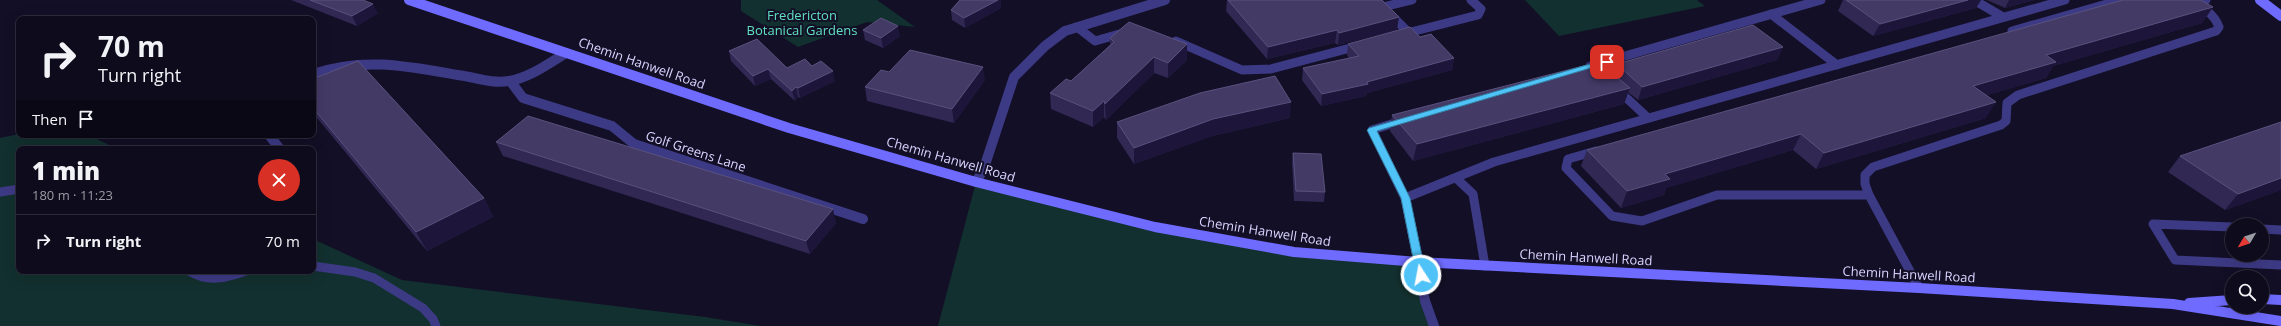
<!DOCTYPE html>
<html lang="en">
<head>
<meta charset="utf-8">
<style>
	body { margin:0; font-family:"Open Sans",sans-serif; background:#1c1929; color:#f1f3f6; height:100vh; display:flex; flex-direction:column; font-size:15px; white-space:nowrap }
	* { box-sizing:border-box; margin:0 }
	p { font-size:13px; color:#9b9ba3 }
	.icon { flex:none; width:22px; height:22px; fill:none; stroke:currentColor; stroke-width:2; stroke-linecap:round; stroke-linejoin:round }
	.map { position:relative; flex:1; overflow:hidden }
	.panel { position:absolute; left:16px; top:146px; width:300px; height:128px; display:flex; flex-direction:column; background:#0e0b1c; border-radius:8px; box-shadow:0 4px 16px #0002,0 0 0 1px #2e2b3b }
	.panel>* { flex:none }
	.banner { position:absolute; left:16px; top:16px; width:300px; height:122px; border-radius:8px; box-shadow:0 4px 16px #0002,0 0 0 1px #2e2b3b; background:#0e0b1c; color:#f1f3f6; overflow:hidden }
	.needle { width:26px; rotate:231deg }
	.controls { position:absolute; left:2225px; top:218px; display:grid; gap:8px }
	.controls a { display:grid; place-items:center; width:44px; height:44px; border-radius:50%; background:#0e0b1c; box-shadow:0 4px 16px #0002,0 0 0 1px #2e2b3b; font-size:20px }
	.pin { position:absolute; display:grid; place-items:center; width:34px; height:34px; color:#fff; margin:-17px; border-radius:8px; box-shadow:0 2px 6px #0006 }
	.me { position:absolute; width:44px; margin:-22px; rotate:349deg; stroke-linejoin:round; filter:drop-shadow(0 0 3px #0008) }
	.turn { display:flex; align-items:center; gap:14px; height:84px; padding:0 16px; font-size:18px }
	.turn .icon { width:52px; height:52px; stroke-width:2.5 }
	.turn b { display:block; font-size:28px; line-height:34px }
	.then { display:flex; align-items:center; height:38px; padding:0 16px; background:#0003; gap:8px; font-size:15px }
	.round { display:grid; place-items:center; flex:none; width:42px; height:42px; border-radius:21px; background:#1c1929 }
	.headline { display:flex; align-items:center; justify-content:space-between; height:68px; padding:0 16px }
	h1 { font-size:24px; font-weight:800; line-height:30px }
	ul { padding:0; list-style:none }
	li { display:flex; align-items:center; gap:12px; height:52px; padding:0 16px; border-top:1px solid #2e2b3b }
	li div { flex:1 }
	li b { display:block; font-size:15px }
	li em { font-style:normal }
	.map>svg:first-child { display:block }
	.green { fill:#12302f }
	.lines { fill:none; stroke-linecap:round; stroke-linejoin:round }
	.lane { stroke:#3d3a85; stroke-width:9 }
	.street { stroke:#3d3a85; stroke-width:10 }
	.secondary { stroke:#6f6bff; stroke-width:10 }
	.wall { fill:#312854 }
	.shaded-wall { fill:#1d163a }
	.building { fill:#433a66; stroke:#5a527e }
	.route { fill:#4fc3f7; stroke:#337fa1 }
	.labels { text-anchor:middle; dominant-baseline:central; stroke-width:4; stroke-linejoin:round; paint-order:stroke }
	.park-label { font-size:13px; fill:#5fe0c0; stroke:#130f26 }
	.street-label { font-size:13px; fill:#d9d4ff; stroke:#130f26 }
</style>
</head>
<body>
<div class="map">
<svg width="2281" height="326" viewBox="0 0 2281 326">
	<rect width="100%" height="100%" fill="#130f26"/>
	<path class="green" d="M741 0H877L915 27 867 22 798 47 741 11Z
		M1525 0H1697L1705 6 1559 36Z
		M19 134 88 135 118 149H19V271H313V239L402 280 705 317 761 326H0V138Z
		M976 182 1155 227 1294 252 1418 262 1434 326H938Z"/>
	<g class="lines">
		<path class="lane" d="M1974 0 2003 17
			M2195 3 2206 0
			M1771 14 1837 65
			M1077 27 1095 41 1123 33
			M2012 31 2121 0
			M1409 33 1383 7 1412 0
			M1403 34 1478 15 1481 9 1471 0
			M1176 41 1242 70 1271 69 1358 46
			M1590 66 1821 0
			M1618 90 1648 118
			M1401 121 1372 130 1405 198
			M1596 151 1568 159 1566 168 1612 216 1642 221 1717 195H1869
			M1456 178 1473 194 1485 266
			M0 192 19 189
			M2232 227 2153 224 2175 260 2281 265
			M2262 229 2281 230
			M1418 262 1405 198 1494 162 2065 0
			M313 266 355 272 374 278 423 308 433 319 436 326
			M189 271C208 283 226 278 246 271
			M1919 288 1869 195 1865 184V175L1873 167 2001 125 2006 121 2007 103 2018 95 2216 31 2219 27C2214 13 2201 6 2188 0"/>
		<path class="street" d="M313 74C364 57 406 66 458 75 475 77 491 84 509 81 529 78 548 64 566 53
			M511 82 523 98 612 126 634 144 863 219
			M269 135 280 149
			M976 182 984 168 1014 77 1045 46 1065 31 1165 0
			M1418 262 1425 301 1434 326"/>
		<path class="secondary" d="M409 0 789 128 976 182 1155 227 1294 252 1418 262 1919 288 2173 304 2281 321
			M2260 0 2281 16
			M2262 299 2281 300
			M2189 303 2232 300"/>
	</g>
	<path class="wall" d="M291 0H363L378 13 357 26Z
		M960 0H1001V8L965 28 952 20 951 10Z
		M1227 0H1382L1397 30 1338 45 1335 43 1267 59 1226 11Z
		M1843 0H1981L1976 8 1873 36 1838 11Z
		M1987 0H2034L2005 8Z
		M2213 7 2202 23 2053 66 2046 78 1987 95 1986 118 1816 169 1793 150 1666 188 1664 195 1621 208 1581 166 1587 150Z
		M863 30 900 36 883 48 865 40Z
		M1420 37 1454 58 1452 70 1367 93 1366 96 1321 106 1302 80 1303 68 1349 58 1347 55 1348 44Z
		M1110 38 1187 44V60L1168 78 1154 73 1106 120 1104 117 1093 127 1051 109 1050 93 1071 81 1110 45Z
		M1783 47 1777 60 1638 100 1628 92 1624 104 1413 161 1390 131 1392 115 1614 74 1617 64Z
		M729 51 787 68 812 66 835 81 800 98 798 97 795 101 771 79 755 86 731 61Z
		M889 72 985 80 954 123 867 101 865 87Z
		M313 79 484 198 493 217 427 251 313 113Z
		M1290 118 1212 136 1134 164 1117 138V122Z
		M2281 122V190L2225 210 2168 172 2180 156Z
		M496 142 836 223 810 254 503 156Z
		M1293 153 1325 192 1324 202 1294 201 1292 163Z"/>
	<path class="shaded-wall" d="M998 0H1001V8L965 28 964 18Z
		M1968 0H1981L1976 8 1873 36 1880 24Z
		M2009 0H2034L2005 8Z
		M373 4 378 13 357 26 352 16Z
		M2213 7 2202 23 2053 66 2046 78 1964 102 1973 86 2046 55Z
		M1399 17 1397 30 1338 45 1339 33Z
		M898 26 900 36 883 48 881 38Z
		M1337 30 1335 43 1267 59 1268 47Z
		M1187 44V60L1168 78V63Z
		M1783 47 1777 60 1638 100 1642 87Z
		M1154 57V73L1106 120 1105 104Z
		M1454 58 1452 70 1367 93 1366 96 1321 106 1322 94Z
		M983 67 985 80 954 123 952 109Z
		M768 69 771 79 755 86 753 76Z
		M833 71 835 81 800 98 798 88Z
		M796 87 798 97 795 101 792 91Z
		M1630 88 1624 104 1413 161 1417 144Z
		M1104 101V117L1093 127V111Z
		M1291 102 1290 118 1212 136 1134 164V148L1213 119Z
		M1996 102 1986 118 1816 169 1824 153Z
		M1801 134 1793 150 1666 188 1664 195 1621 208 1627 191 1665 174Z
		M2281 178V190L2225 210 2238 194Z
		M484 198 493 217 427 251 416 232Z
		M833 209 836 223 810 254 806 241Z"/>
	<path class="building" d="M310 0H363L373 4 352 16Z
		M960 0H998L964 18 951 10Z
		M1228 0H1382L1399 17 1339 33 1337 30 1268 47Z
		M1846 0H1968L1880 24Z
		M2123 0H2201L2213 7 2046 55 2056 62 1973 86 1996 102 1824 153 1801 134 1665 174 1670 179 1627 191 1587 150Z
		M881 18 898 26 881 38 863 30Z
		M1129 22 1187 44 1168 63 1154 57 1105 104 1104 101 1093 111 1050 93 1066 79 1071 81 1114 42 1110 38Z
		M1753 25 1783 47 1642 87 1617 64Z
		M1410 27 1420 37 1431 34 1454 58 1367 82 1368 84 1322 94 1303 68 1359 56 1348 44Z
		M757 39 787 68 805 59 812 66 821 61 833 71 798 88 796 87 792 91 768 69 753 76 729 51Z
		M910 50 983 67 952 109 865 87 881 70 889 72Z
		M358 61 484 198 416 232 313 108V79Z
		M1599 62 1630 88 1417 144 1392 115Z
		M1275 76 1291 102 1213 119 1134 148 1117 122 1200 93Z
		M528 116 833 209 806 241 496 142Z
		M2281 122V178L2238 194 2180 156Z
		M1293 153 1321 154 1325 192 1296 191Z"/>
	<path class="route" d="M1604 60 1611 62 1377 131 1410 198 1426 275 1421 279 1417 278 1401 198 1367 130 1369 128Z"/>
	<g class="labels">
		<g class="park-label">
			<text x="802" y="15">Fredericton<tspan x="802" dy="15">Botanical Gardens</tspan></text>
		</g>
		<g class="street-label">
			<text transform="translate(642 63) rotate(19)">Chemin Hanwell Road</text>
			<text transform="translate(696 151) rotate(18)">Golf Greens Lane</text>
			<text transform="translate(951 159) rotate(16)">Chemin Hanwell Road</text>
			<text transform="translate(1265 231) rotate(9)">Chemin Hanwell Road</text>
			<text transform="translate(1586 257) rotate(3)">Chemin Hanwell Road</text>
			<text transform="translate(1909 274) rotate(3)">Chemin Hanwell Road</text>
		</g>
	</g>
</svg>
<div class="controls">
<a><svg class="needle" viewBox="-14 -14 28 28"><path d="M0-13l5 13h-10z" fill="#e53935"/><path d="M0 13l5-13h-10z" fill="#9b9ba3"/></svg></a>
<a><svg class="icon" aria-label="search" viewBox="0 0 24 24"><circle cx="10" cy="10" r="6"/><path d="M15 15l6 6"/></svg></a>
</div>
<div class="pin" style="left:1607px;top:62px;background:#d93025"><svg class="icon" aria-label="arrive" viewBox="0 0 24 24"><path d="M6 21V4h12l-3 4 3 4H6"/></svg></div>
<svg class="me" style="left:1421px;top:275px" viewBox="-20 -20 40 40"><circle r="17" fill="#4fc3f7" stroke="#fff" stroke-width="3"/><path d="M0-11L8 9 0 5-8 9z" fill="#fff"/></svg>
<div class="banner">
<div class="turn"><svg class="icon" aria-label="right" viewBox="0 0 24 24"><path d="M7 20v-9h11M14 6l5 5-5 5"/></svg><div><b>70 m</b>Turn right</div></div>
<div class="then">Then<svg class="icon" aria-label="arrive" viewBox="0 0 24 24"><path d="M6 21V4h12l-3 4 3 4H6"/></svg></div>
</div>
<section class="panel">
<div class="headline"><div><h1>1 min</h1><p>180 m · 11:23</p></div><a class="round" style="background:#d93025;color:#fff"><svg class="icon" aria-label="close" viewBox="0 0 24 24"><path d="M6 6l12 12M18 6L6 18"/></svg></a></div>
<ul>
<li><svg class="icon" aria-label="right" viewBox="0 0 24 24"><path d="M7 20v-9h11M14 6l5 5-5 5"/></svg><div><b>Turn right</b></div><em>70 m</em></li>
</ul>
</section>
</div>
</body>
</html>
